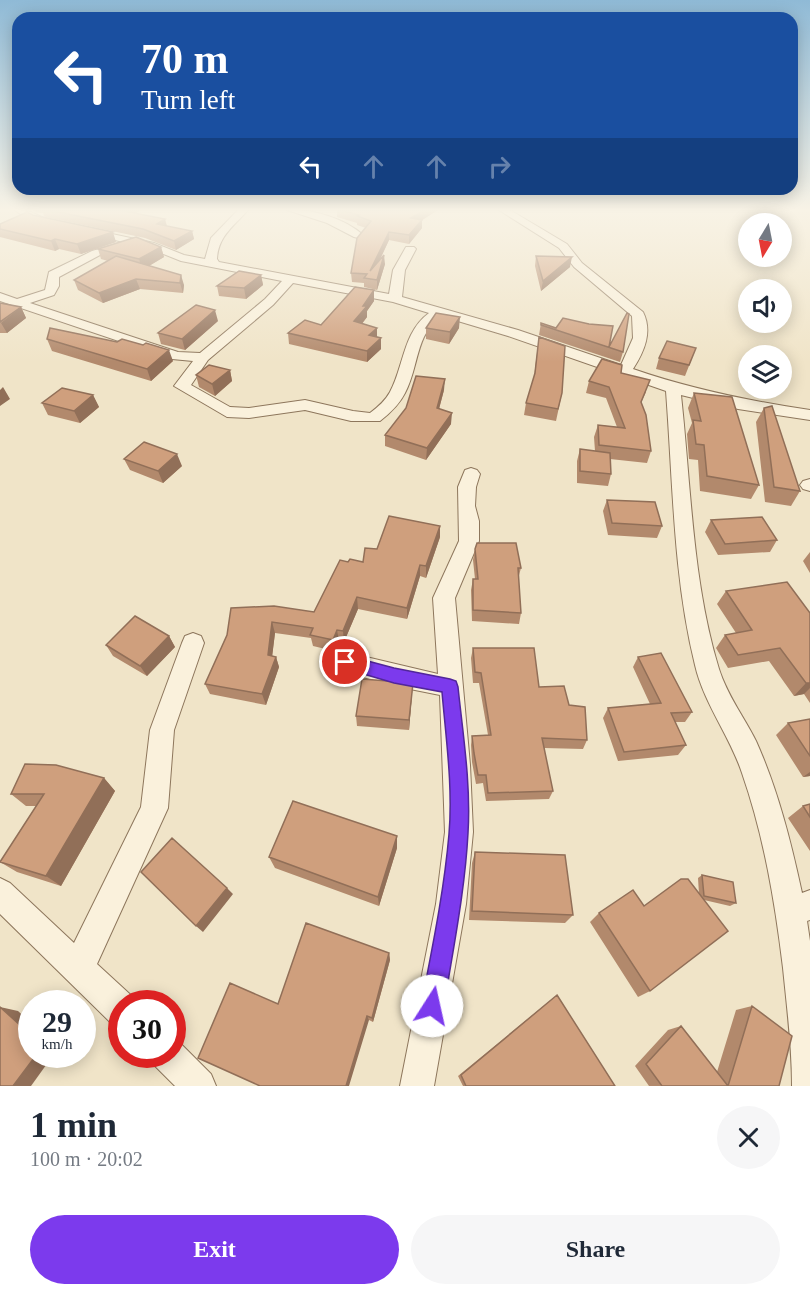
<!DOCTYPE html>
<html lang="en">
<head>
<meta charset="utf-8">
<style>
	body { margin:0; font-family:Georgia,serif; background:#f6f6f7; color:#1f2937; height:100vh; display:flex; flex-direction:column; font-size:22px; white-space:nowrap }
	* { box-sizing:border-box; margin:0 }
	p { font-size:20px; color:#747a83 }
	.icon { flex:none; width:33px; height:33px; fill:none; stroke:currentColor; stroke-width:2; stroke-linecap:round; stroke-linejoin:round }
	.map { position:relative; height:1086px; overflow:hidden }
	.side { display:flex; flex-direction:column; background:#fff; flex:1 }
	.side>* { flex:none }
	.banner { position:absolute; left:12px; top:12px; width:786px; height:183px; border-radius:18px; box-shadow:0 3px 15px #0003; background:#1a4fa0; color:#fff; overflow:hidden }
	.needle { width:39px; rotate:190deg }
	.buttons { position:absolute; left:738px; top:213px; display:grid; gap:12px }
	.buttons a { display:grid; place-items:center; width:54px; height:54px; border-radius:50%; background:#fff; box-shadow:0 3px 15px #0003; font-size:30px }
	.speed { position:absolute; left:18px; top:990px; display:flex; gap:12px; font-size:30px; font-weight:700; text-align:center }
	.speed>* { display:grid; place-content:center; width:78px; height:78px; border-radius:50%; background:#fff; box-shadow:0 3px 15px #0003; line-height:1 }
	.speed small { font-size:15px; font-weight:400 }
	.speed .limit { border:9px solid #d22; background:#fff; color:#111 }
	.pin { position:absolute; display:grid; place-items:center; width:51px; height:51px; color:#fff; margin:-26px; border:3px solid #fff; border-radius:50%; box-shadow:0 2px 6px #0007 }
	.me { position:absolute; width:66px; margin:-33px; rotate:10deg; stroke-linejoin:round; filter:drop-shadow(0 0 4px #0008) }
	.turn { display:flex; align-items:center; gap:21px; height:126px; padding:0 30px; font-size:27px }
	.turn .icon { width:78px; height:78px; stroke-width:2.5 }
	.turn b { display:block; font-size:42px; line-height:51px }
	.lanes { display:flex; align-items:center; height:57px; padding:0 30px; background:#0003; justify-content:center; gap:30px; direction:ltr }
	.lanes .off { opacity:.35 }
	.round { display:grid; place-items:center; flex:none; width:63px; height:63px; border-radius:32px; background:#f6f6f7 }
	.summary { display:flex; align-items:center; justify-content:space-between; height:102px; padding:0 30px }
	h1 { font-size:36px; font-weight:600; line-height:45px }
	.cta { display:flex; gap:12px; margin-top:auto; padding:12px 30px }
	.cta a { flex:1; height:69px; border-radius:36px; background:#7c3aed; color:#fff; font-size:24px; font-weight:600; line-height:69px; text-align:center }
	.cta a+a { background:#f6f6f7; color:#1f2937 }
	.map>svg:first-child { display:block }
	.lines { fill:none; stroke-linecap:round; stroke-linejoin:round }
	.street-casing { stroke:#8d765c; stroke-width:2 }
	.street { fill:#faf1dc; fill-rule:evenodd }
	.wall { fill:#b2896c }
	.shaded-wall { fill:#916f58 }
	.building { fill:#cf9f7d; stroke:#916f58; stroke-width:1.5 }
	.route { fill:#7c3aed; stroke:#51269a; stroke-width:1.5 }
</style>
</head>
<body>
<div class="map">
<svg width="810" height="1086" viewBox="0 0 810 1086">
	<rect width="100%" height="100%" fill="#f0e4c8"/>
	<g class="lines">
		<g class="street-casing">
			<path id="street" d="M15 210H26L55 223 50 226 27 219Z
				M238 210H248C234 226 218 236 217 259L219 262 389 294 393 270 406 247H414L416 249 405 270 402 297 518 330 621 365 633 338 632 316 574 267 559 248 499 210H510L567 244 582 263 643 312C653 332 644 352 633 369 691 389 749 401 810 410V420L738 409 681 395C691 485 692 581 719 669 727 695 744 717 756 741 778 790 791 842 802 893L810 890V920L807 921 810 941V1086H792C792 1046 787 1008 783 968 775 902 764 836 742 773 730 736 704 704 695 665 673 576 673 482 666 391L508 336 441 316C415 335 419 367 405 393 399 405 390 413 380 421H351L305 410 249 418 227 417 174 386 193 361 172 359 0 301V293L17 299 45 290 49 272 92 251 123 242 84 232V228L154 243 184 255 205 259 211 238ZM127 243 146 247 181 261 282 281 265 299 200 353 178 352 30 303 54 295 59 286V277L100 255 127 247ZM293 283 393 302 429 313C403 332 404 366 390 392 385 401 378 407 370 413L353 411 305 400 249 408 230 407 191 385 208 360 273 305Z
				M287 210C310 208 346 219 363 235L358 238 354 237 327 223Z
				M471 468 477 470 480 474 476 487 475 506 479 521V541L455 598 470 765 473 832 466 904 434 1086H400L436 904 445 832 440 695 395 686 345 672 337 669 334 662 337 655 345 652 438 674 433 598 459 541 458 487 465 470Z
				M810 479V491L803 489 800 485 803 481Z
				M193 633 201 636 204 643 174 730 168 808 97 964 134 998 136 1004H122V1026L110 1022 0 914V878L10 883 74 943 141 807 150 730 182 643 185 636Z
				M172 1039 179 1042 211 1074 216 1086H175L155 1066 150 1054H172Z"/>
		</g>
		<use href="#street" class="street"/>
	</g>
	<path class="wall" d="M35 210H140L136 213 165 219 167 226 192 231 194 239 176 250 145 238 46 217 44 216 43 213 36 212Z
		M337 210H438L422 220V228L409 244 389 240 380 260 385 264 377 290 364 287V283L352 282 351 273 366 228 357 225V223L337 217Z
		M33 215 116 242 81 254 59 249 55 251 0 237V224Z
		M161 247 164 257 149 266 184 285 183 293 140 289 103 303 78 290 74 280 108 261 101 259 98 249Z
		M536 256 570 267 541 291 535 266Z
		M261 275 263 285 246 299 219 296 217 286Z
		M374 290V301L367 311V317L362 324 377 337 381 349 367 362 289 344 288 333 321 325Z
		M0 303 21 307 26 318 7 333H0Z
		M218 321 185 350 161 344 158 333Z
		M541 323 609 347 623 352 620 362 539 335Z
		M426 328H459L449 344 426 339Z
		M539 337 562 393 556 421 524 415 526 403 534 377Z
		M47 339 117 342 143 345 173 361 151 381 52 351Z
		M696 348 685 376 656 369 659 358Z
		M230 370 232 381 215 396 199 387 196 375Z
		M621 373 646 392 641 403 651 451 647 463 610 459 611 474 608 486 577 483V461L580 449 595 451 594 437 598 425 617 427 606 398 586 393 589 381Z
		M444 390 439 409 451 424 426 460 385 446V435Z
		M694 393 759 485 751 499 700 491 698 460 689 459 687 434 692 423 688 408Z
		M93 395 99 407 80 423 48 415 42 403Z
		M764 408 800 491 791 506 765 502 756 422Z
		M124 459 182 466 163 483 130 470Z
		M607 500 662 526 657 538 608 535 603 511Z
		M711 520 777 540 770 552 718 555 705 532Z
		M440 537 426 578 420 576 407 619 358 609 344 642 339 641 334 651 313 646 311 638 275 633 272 656 276 657 279 667 266 705 210 694 205 684 227 635 231 608 314 612 348 562H363L377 549Z
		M475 549 521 568 518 579 521 613 519 624 472 621 471 590 473 579H475L473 560Z
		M810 552V573L803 561Z
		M726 591 810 613V703L804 694 794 696 769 661 728 668 716 648 725 635 736 633 717 604Z
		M169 636 175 647 147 676 113 656 106 645Z
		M473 648 569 705 587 740 583 749 544 748 553 791 549 799 486 801 483 783 476 784 472 762 471 745 472 736 488 735 479 683H473L471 658Z
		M638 657 692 712 685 722H675L686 745 678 755 618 761 603 718 608 708 650 704 633 667Z
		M412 694 409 730 357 726 356 716Z
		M810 719V776L803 777 776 735 788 723Z
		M104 778 115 791 61 886 17 872 0 862 36 806H26L11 794Z
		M810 804V851L788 818 803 806Z
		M397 836V848L379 906 275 868 269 857Z
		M475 852 573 915 565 923 469 920 472 863Z
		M702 875 736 903 730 906 704 900 650 991 638 997 590 922 599 913 644 906 699 894 698 878Z
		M389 953 390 960 373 1022 369 1020 278 1004Z
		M557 995 615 1086H463L458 1076Z
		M752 1006 779 1086H649L635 1066 668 1030 681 1026 717 1072 736 1010Z"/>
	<path class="shaded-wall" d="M126 210H141L126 219 124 211Z
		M425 210H438L411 227V218Z
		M165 219 167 228 157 224Z
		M422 220V228L409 244V235Z
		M192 231 194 239 176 250 174 241Z
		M113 232 116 242 81 254 77 244Z
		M389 232V240L370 280V271Z
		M55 239 59 249 55 251 51 241Z
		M161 247 164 257 142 270 139 259Z
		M384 255 385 264 377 290V280Z
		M572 257 570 267 541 291 543 281Z
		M181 275 184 285 183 293 180 283Z
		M261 275 263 285 246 299 244 288Z
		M136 279 140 289 103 303 99 293Z
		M374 290V301L367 311V317L355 332 354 321 363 306Z
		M21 307 26 318 7 333 1 323Z
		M215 310 218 321 185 350 182 339Z
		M460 317 459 328 449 344 450 332Z
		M377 328V338L369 335Z
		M381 338V349L367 362V351Z
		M169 350 173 361 151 381 147 369Z
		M230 370 232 381 215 396 212 384Z
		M445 379 444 390 436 420 437 408Z
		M3 387 10 399 0 406V390Z
		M93 395 99 407 80 423 74 411Z
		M452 413 451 424 426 460 427 448Z
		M177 454 182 466 163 483 158 471Z
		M440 526V537L426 578V566Z
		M420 565V576L407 619V608Z
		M357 597 358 609 344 642 343 631Z
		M272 622 275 633 271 666 268 655Z
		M337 630 339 641 334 651 333 640Z
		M169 636 175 647 147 676 140 666Z
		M276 657 279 667 266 705 262 694Z
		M413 683 412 694 409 730V720Z
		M806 683H810V688L804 694 794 696Z
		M810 772V776L803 777Z
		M104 778 115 791 61 886 46 876Z
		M397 836V848L379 906 378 897Z
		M227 888 233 894 203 932 196 926Z
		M389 953 390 960 373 1022 372 1018Z
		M0 1007 18 1011 32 1024V1036Z
		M367 1016 369 1020 349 1086H346Z
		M37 1054H54L31 1086H13Z"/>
	<path class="building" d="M48 210H126L124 211 165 219 157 224 192 231 174 241 143 229Z
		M340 210H425L411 218 422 220 409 235 389 232 370 271 384 255 377 280 364 278 367 274 351 273 357 238 371 221 357 216 359 215Z
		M27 212 33 215 113 232 77 244 55 239 51 241 0 229V224Z
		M136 237 161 247 139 259 98 249Z
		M116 256 181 275 180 283 136 279 99 293 74 280Z
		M536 256 572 257 543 281Z
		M239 271 261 275 244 288 217 286Z
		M355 287 374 290 363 306H367L354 321 377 328 369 335 381 338 367 351 288 333 305 320 321 325Z
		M0 303 21 307 0 322Z
		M196 305 215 310 182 339 158 333Z
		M436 313 460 317 450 332 426 328Z
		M627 313 629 314 623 352 541 325V323L556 328 563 318 589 324 613 326 609 347Z
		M50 328 117 342 122 339 143 345 146 343 169 350 147 369 47 339Z
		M539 337 565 346 562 393 558 409 526 403 535 373Z
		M667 341 696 348 689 365 659 358Z
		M602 359 622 365 621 373 650 380 641 402 646 415 651 451 599 445 598 425 625 428 609 387 589 381Z
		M209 365 230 370 212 384 196 375Z
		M416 376 445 379 437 408 452 413 427 448 385 435 406 408Z
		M62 388 93 395 74 411 42 403Z
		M694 393 732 397 759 485 707 476 704 445 696 444 693 420 701 421Z
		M772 406 800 491 774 487 764 408Z
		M144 442 177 454 158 471 124 459Z
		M580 449 610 453 611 474 580 471Z
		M607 500 655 502 662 526 612 523Z
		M389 516 440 526 426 566 420 565 407 608 357 597 343 631 337 630 333 640 310 635 313 628 272 622 268 655 276 657 262 694 205 684 227 635 231 608 274 606 314 612 340 560 348 562 350 559 363 562 365 548 377 549Z
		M762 517 777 540 725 544 711 520Z
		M477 543H516L521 568H518L521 613 473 610V579H478L475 549Z
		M787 582 810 613V683H806L780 648 738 655 725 635 752 630 726 591Z
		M135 616 169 636 140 666 106 645Z
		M473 648H534L539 687 564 686 569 705 585 707 587 740 542 738 553 791 488 793 486 775H478L474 753 472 736 491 735 481 673 475 672Z
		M661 653 692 712 671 713 686 745 624 752 608 708 661 703 638 657Z
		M362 679 413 683 409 720 356 716Z
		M810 719V756L788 723Z
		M25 764 56 765 104 778 46 876 0 862 44 794H11Z
		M293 801 397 836 378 897 269 857Z
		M810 804V817L803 806Z
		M172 838 227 888 196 926 141 872Z
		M475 852 565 855 573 915 472 911Z
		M702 875 733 882 736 903 704 896Z
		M681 879H688L728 931 650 991 599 913 633 890 644 906Z
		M306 923 389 953 372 1018 367 1016 346 1086H260L198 1058 230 983 278 1004Z
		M557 995 615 1086H466L461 1075Z
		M752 1006 792 1036 779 1086H662L646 1064 681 1026 728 1086Z
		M0 1007 32 1036V1054H37L13 1086H0Z"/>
	<linearGradient id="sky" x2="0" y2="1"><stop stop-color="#8fbad6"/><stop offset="0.58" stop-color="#f8f3e6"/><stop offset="1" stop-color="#f8f3e6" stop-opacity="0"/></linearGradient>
	<rect width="810" height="362" fill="url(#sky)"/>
	<path class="route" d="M345 655 394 668 450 679 456 681 458 687C463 735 471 784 468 833 465 891 453 949 444 1006L440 1014 432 1017 424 1014 421 1006C432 949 444 892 449 834 453 787 446 739 442 692L394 683 340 667 337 662 340 657Z"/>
</svg>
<div class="buttons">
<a><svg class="needle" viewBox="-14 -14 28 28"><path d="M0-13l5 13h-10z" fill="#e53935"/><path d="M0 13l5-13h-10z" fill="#747a83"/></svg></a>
<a><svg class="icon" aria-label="sound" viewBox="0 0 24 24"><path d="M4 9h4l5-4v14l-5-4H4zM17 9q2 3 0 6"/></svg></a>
<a><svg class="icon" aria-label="layers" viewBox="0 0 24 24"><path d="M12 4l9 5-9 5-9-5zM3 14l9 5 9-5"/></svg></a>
</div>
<div class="speed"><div>29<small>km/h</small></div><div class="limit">30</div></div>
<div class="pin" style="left:345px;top:662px;background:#d93025"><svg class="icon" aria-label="arrive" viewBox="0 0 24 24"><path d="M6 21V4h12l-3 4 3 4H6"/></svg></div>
<svg class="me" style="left:432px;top:1006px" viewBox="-20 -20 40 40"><circle r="19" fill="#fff"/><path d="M0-13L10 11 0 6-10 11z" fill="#7c3aed"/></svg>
<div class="banner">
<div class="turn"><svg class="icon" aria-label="left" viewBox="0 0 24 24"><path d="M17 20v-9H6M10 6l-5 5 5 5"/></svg><div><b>70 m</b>Turn left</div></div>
<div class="lanes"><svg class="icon" aria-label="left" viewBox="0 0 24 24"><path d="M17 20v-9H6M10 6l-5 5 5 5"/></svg><svg class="icon off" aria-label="ahead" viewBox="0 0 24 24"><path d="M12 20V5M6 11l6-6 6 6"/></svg><svg class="icon off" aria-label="ahead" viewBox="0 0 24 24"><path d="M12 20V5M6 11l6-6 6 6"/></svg><svg class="icon off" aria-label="right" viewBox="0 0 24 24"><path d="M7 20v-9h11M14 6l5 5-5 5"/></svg></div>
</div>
</div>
<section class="side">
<div class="summary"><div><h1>1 min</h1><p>100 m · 20:02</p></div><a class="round"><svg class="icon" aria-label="close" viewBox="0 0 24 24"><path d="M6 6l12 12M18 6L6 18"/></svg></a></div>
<div class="cta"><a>Exit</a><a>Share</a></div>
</section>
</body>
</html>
